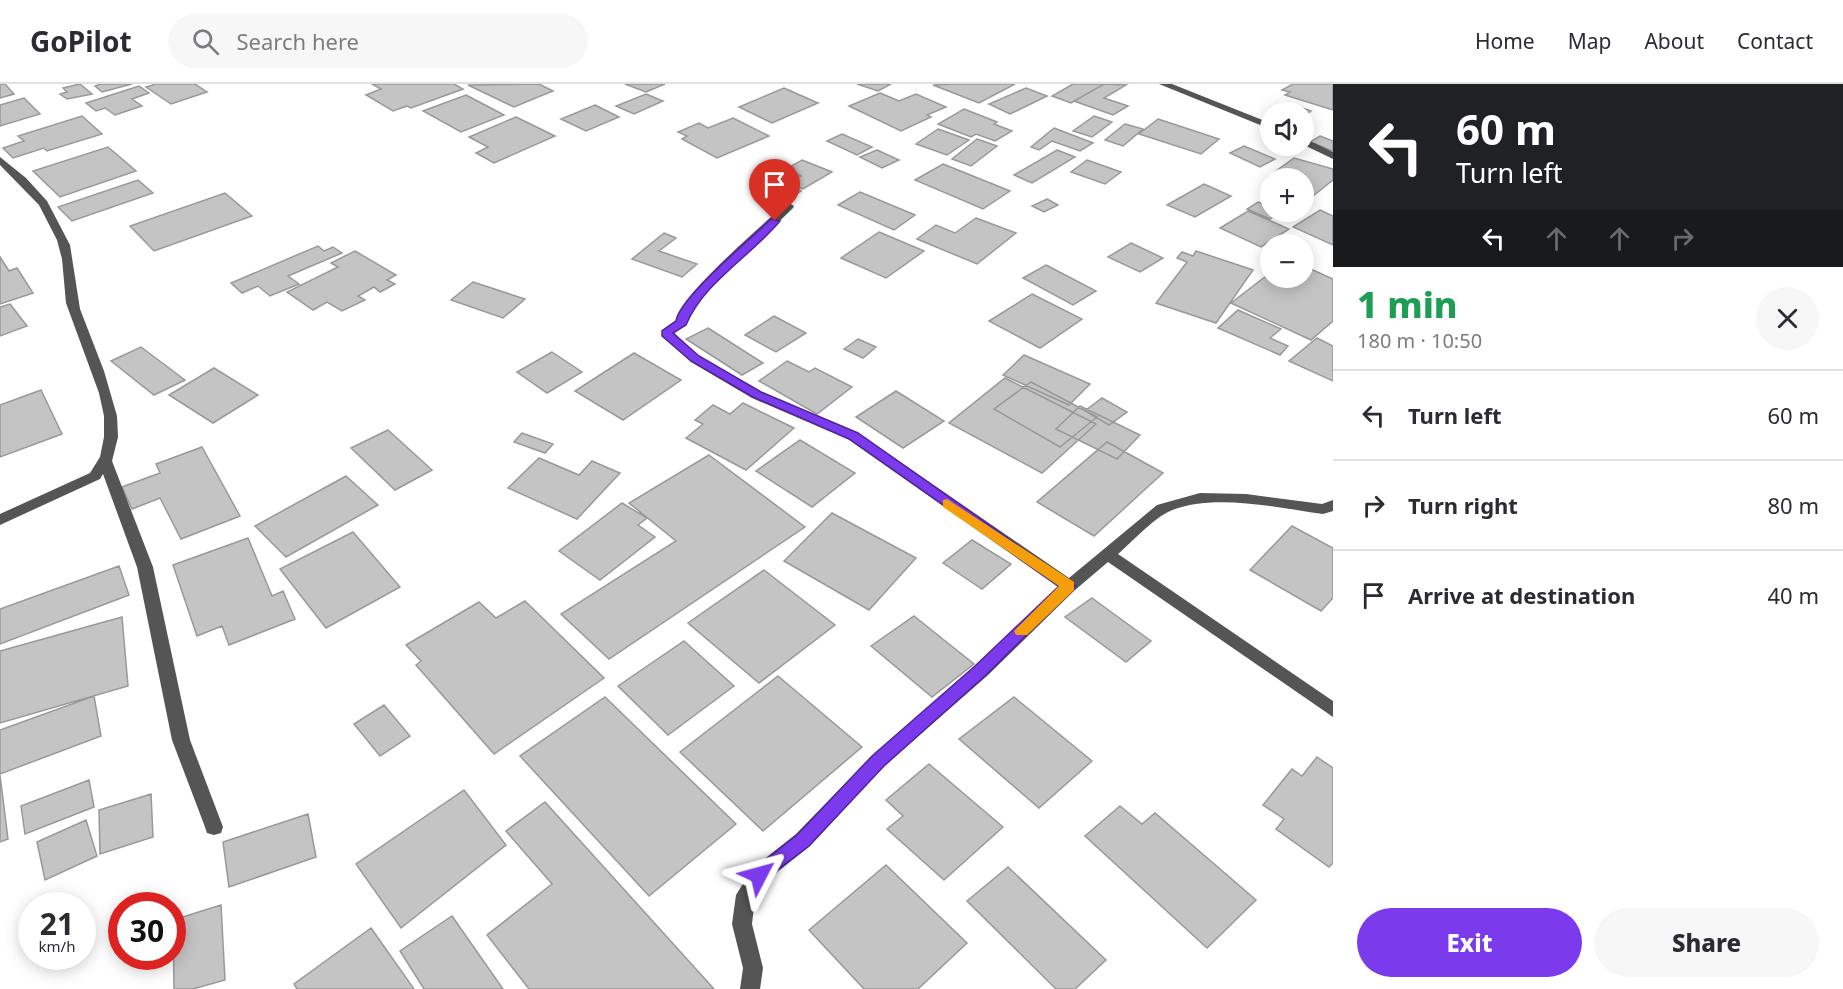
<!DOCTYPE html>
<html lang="en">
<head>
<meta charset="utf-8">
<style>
	body { margin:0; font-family:"Noto Sans",sans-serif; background:#f7f7f7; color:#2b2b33; height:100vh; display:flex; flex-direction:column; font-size:22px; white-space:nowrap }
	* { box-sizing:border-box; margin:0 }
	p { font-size:20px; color:#7c7c81 }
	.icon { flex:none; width:33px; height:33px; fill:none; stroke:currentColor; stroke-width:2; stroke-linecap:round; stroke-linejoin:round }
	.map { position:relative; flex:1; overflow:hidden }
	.sheet { display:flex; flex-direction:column; background:#fff; width:510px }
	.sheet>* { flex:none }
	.hud { background:#202124; color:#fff; overflow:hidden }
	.buttons { position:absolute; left:1260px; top:18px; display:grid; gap:12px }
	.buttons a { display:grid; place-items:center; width:54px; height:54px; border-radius:50%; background:#fff; box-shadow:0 3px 15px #0003; font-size:30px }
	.speed { position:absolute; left:18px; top:808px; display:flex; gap:12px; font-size:30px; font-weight:700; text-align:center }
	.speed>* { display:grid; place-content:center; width:78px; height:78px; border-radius:50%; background:#fff; box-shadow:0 3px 15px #0003; line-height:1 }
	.speed small { font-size:15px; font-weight:400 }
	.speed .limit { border:9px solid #d22; background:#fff; color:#111 }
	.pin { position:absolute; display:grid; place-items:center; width:51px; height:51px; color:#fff; margin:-62px -26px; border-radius:50% 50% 50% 0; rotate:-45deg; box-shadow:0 0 6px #0007 }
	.pin .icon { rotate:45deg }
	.me { position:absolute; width:66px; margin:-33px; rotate:51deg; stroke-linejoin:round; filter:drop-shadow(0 0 4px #0008) }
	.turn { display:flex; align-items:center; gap:21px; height:126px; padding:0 24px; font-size:27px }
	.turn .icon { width:78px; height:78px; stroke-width:2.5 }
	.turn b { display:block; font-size:42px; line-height:51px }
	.lanes { display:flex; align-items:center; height:57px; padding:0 24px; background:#0003; justify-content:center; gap:30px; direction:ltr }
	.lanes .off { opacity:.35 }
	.round { display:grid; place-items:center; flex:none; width:63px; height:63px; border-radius:32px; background:#f7f7f7 }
	.headline { display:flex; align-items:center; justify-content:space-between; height:102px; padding:0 24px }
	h1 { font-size:36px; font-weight:800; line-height:45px; color:#1e9e55 }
	.cta { display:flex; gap:12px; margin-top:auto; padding:12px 24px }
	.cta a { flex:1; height:69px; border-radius:36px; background:#7c3aed; color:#fff; font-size:24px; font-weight:800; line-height:69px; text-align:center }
	.cta a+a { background:#f7f7f7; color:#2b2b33 }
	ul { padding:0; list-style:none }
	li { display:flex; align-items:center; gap:18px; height:90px; padding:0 24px; border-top:2px solid #e1e1e2 }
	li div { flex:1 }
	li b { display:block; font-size:22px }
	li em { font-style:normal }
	header { display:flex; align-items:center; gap:36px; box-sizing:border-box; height:84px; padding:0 30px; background:#fff; border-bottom:2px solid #e1e1e2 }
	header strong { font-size:28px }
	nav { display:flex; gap:33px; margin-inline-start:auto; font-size:21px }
	.search { width:420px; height:54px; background:#f7f7f7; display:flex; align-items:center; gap:15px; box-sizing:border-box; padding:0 21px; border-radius:33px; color:#7c7c81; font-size:22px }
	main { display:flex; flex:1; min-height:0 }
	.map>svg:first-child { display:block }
	.building { fill:#c4c4c4; stroke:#999; stroke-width:1.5 }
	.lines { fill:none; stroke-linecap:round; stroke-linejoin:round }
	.minor { fill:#555; fill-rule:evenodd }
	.route { fill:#7c3aed; stroke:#51269a; stroke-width:1.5 }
	.slow { fill:#f59e0b }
</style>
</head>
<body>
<header>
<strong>GoPilot</strong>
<div class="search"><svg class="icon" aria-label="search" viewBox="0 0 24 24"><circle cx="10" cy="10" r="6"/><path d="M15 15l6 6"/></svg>Search here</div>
<nav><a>Home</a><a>Map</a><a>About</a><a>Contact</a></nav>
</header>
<main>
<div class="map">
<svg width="1333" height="905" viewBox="0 0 1333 905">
	<rect width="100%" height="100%" fill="#fff"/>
	<path class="building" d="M0 0H5L14 10 0 14Z
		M80 0 92 10 67 15 60 10 67 8 63 4Z
		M101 0H132L102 8 95 2Z
		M156 0H195L207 8 171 20 146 3Z
		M372 0H454L463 5 411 24 407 22 393 27 366 11 381 5Z
		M539 0 553 7 514 23 468 1Z
		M625 0H665L646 8Z
		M857 0H891L878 7Z
		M954 0H1015L979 19 933 1Z
		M1073 0H1104L1071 19 1052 12Z
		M1104 0 1126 1 1104 14 1128 22 1113 31 1074 17Z
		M1293 0H1333V26L1285 11 1290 8 1282 6Z
		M139 2 149 9 132 15 142 22 115 31 105 24 96 27 86 19Z
		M784 4 818 19 772 39 739 23Z
		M1026 4 1047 12 1010 30 989 20Z
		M880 9 899 17 916 10 946 23 927 31 931 33 901 47 849 22Z
		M646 10 663 17 634 30 616 22Z
		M466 11 504 31 461 48 423 27Z
		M24 14 40 30 0 42V21Z
		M1288 19 1311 27 1304 32V28H1274Z
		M595 21 619 33 586 47 561 35Z
		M964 25 997 38 994 40 1012 47 995 57 976 50 971 53 938 40Z
		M82 32 102 50 47 67 44 64 13 74 3 64 24 57 18 52Z
		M1094 32 1112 38 1092 53 1073 47Z
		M516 33 555 52 494 79 476 69 488 63 469 53Z
		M733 34 769 52 717 74 682 55 687 52 678 48 699 39 708 44Z
		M1158 35 1219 55 1201 70 1139 50Z
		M1125 40 1143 45 1123 62 1105 56Z
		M1054 44 1093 59 1080 67 1052 57 1039 66 1031 63Z
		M938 45 969 56 947 71 916 60Z
		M842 50 872 63 857 71 827 57Z
		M1320 52 1333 57V67L1310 58Z
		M977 55 997 62 971 82 952 75Z
		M1244 62 1275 75 1260 83 1230 69Z
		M108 63 136 87 60 113 33 87Z
		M877 66 899 76 882 84 860 73Z
		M1057 66 1075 73 1032 99 1014 91Z
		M1294 74 1333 85V96L1313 112 1304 108V94L1269 92Z
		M802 76 832 88 803 105 788 99 801 92 786 85Z
		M1087 76 1121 88 1105 100 1071 88Z
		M943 80 1010 107 983 125 915 96Z
		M138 96 153 109 72 137 58 123Z
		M1204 100 1231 112 1195 133 1167 121Z
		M789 102 801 107 789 115 777 110Z
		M860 108 915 131 894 146 838 121Z
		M225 109 252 132 154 167 130 142Z
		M1047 115 1058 121 1044 128 1032 122Z
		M1258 118 1270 123V128H1282L1270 135 1247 125Z
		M1320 126 1333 132V161L1293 143Z
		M1248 127 1289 145 1261 163 1220 144Z
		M976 134 1016 149 977 180 917 155 936 141 955 149Z
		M879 148 924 167 886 194 841 174Z
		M664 149 676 154 659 167 697 180 682 193 632 175Z
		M1131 159 1163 174 1140 188 1108 173Z
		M318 162 324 167 333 163 342 169 288 192 299 200 270 212 258 202 242 209 231 199Z
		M355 167 396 191 387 196 395 200 380 208 374 203 358 212 365 216 342 227 327 218 313 226 287 208 338 183 331 179Z
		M1196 167 1253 186 1216 239 1156 219 1187 178 1177 174 1182 168 1193 172Z
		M0 173 9 187 17 184 33 209 0 220Z
		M1046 181 1096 207 1073 221 1023 194Z
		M1304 182 1333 195V237L1311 256 1231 219 1270 189V194H1304Z
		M473 198 525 215 503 234 451 216Z
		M1032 210 1082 235 1040 264 989 237Z
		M10 220 27 242 0 252V223Z
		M1238 226 1281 245 1270 254 1288 262 1280 271 1218 244Z
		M774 232 806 249 776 268 745 251Z
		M708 244 763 279 742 291 686 255Z
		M1317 254 1333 262V297L1289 277Z
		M858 255 876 263 863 274 844 265Z
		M141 263 185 296 154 311 111 277Z
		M552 268 582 288 547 309 517 288Z
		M634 269 681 296 623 336 575 307Z
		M1024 271 1090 300 1069 321 1003 291Z
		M787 277 809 288 815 284 852 303 817 330 759 297Z
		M214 284 258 311 213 339 169 311Z
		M1005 294 1096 340 1042 389 949 339Z
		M1031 298 1097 333 1060 363 994 325Z
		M41 306 62 350 0 373V321Z
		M896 307 944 337 903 364 856 333Z
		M1102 314 1127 328 1109 341 1085 327Z
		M743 319 794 344 746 386 686 354 703 340 695 336 713 321 730 330Z
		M1080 322 1140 351 1117 375 1056 345Z
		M388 346 432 386 395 406 351 364Z
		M522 349 553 360 545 369 514 358Z
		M800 356 855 389 812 423 756 387Z
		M1107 358 1163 389 1094 452 1037 418Z
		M202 363 240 432 181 455 160 414 132 425 122 403 160 389 156 380Z
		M709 371 805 443 609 575 561 530 676 457 629 419Z
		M539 374 579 391 592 377 620 389 577 435 508 404Z
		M346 392 378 421 286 473 255 442Z
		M622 419 647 434 638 441 655 453 600 496 559 467Z
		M832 429 916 474 869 526 784 477Z
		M1292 442 1333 464V514L1321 527 1250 486Z
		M353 448 400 503 326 544 280 485Z
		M248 454 272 512 283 507 295 535 229 561 222 542 197 552 173 481Z
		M972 456 1011 480 982 505 943 479Z
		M119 482 129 511 0 560V525Z
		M764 486 835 541 759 599 688 539Z
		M1092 514 1151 557 1126 578 1065 533Z
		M525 517 604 594 494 670 416 581 421 577 406 561 479 518 496 534Z
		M914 532 974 580 932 613 871 562Z
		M122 533 128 602 0 639V567Z
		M684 557 734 602 668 651 618 602Z
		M778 592 862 663 763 747 680 668Z
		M94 612 101 652 0 690V646Z
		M605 613 736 740 649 812 520 672Z
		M1014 613 1092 677 1039 724 959 655Z
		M384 621 410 652 380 672 354 640Z
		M1317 673 1333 684V779L1329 783 1276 745 1284 735 1263 721 1292 685 1302 692Z
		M929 680 1003 743 944 796 887 745 903 732 886 716Z
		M0 691 8 755 0 758Z
		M89 696 94 723 25 750 21 722Z
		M464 706 506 761 401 844 356 780Z
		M151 710 153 753 100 770 99 726Z
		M545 718 714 905H529L487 851 552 800 506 747Z
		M1120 722 1142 740 1155 729 1256 816 1207 864 1085 752Z
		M308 730 316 773 229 803 223 758Z
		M86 736 97 772 45 796 37 758Z
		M886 781 967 859 918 905H864L809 846Z
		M1008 783 1106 876 1075 905H1056L967 817Z
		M221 821 225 896 193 905H174L173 836Z
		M452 832 503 905H424L400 867Z
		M371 844 414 905H297L294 900Z"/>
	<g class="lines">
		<path class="minor" d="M1159 0H1172L1270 39V45Z
			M1304 54 1333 68V75L1304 61Z
			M0 73 26 94 47 117 70 161 80 225 104 287 117 332 118 353 112 377 153 483 190 656 223 743 221 749 214 751 207 749 205 743 172 656 137 483 103 390 100 395 0 441V430L90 389 100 373 104 353V332L99 309 66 219 62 175 57 156 39 121 0 81Z
			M789 119 794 122 793 124 700 215 689 230 686 241 674 249 699 272 762 308 858 349 1069 494 1157 421 1200 409 1246 410 1322 420 1333 416V427L1323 430C1278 424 1210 408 1168 428 1152 436 1132 458 1118 470L1333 617V633L1108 478 1075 506 987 592 884 682 810 762 766 797 755 814 752 840 763 884 760 905H740L743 884 732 840 736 811 752 785 796 750 872 672 975 582 1058 503 848 355 752 314 691 278 662 252V246L676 236C679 212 763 141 785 120Z"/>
	</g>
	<path class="route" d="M771 135 780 137C750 173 704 198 686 241L673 249 699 272 761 308 858 349 1076 502 986 591 884 682 809 762 759 800 752 797 750 791 752 786 797 751 872 672 975 582 1059 502 849 355 753 313 691 277 662 252V247L676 237C679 214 752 154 771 135Z"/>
	<path class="slow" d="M947 415 1074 498V506L1027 551H1016L1014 547 1059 502 943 423V416Z"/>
</svg>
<div class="buttons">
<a><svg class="icon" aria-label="sound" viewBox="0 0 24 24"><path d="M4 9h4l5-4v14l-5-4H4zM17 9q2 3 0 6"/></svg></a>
<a>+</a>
<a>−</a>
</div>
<div class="speed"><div>21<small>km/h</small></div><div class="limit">30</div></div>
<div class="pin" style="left:775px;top:137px;background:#d93025"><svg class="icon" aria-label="arrive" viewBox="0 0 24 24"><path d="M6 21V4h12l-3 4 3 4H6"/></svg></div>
<svg class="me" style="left:759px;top:791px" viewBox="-20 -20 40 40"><path d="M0-17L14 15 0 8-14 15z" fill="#7c3aed" stroke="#fff" stroke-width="4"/></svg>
</div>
<section class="sheet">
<div class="hud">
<div class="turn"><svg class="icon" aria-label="left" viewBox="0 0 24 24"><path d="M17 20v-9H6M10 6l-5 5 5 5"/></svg><div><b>60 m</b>Turn left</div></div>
<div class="lanes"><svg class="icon" aria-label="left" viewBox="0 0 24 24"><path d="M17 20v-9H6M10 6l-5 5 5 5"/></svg><svg class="icon off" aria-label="ahead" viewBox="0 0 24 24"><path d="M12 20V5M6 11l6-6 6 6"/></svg><svg class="icon off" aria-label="ahead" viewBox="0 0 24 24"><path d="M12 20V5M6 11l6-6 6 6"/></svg><svg class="icon off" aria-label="right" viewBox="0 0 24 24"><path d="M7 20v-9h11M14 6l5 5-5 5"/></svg></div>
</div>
<div class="headline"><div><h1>1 min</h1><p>180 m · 10:50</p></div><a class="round"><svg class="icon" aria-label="close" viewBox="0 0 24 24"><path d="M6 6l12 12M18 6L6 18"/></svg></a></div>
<ul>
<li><svg class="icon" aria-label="left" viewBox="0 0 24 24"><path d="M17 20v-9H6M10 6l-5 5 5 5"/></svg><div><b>Turn left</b></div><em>60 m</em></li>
<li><svg class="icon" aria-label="right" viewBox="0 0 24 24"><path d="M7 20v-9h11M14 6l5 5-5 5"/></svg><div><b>Turn right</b></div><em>80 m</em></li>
<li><svg class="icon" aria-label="arrive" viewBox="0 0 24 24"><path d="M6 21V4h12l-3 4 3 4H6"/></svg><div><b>Arrive at destination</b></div><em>40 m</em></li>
</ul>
<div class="cta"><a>Exit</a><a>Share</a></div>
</section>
</main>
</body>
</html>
